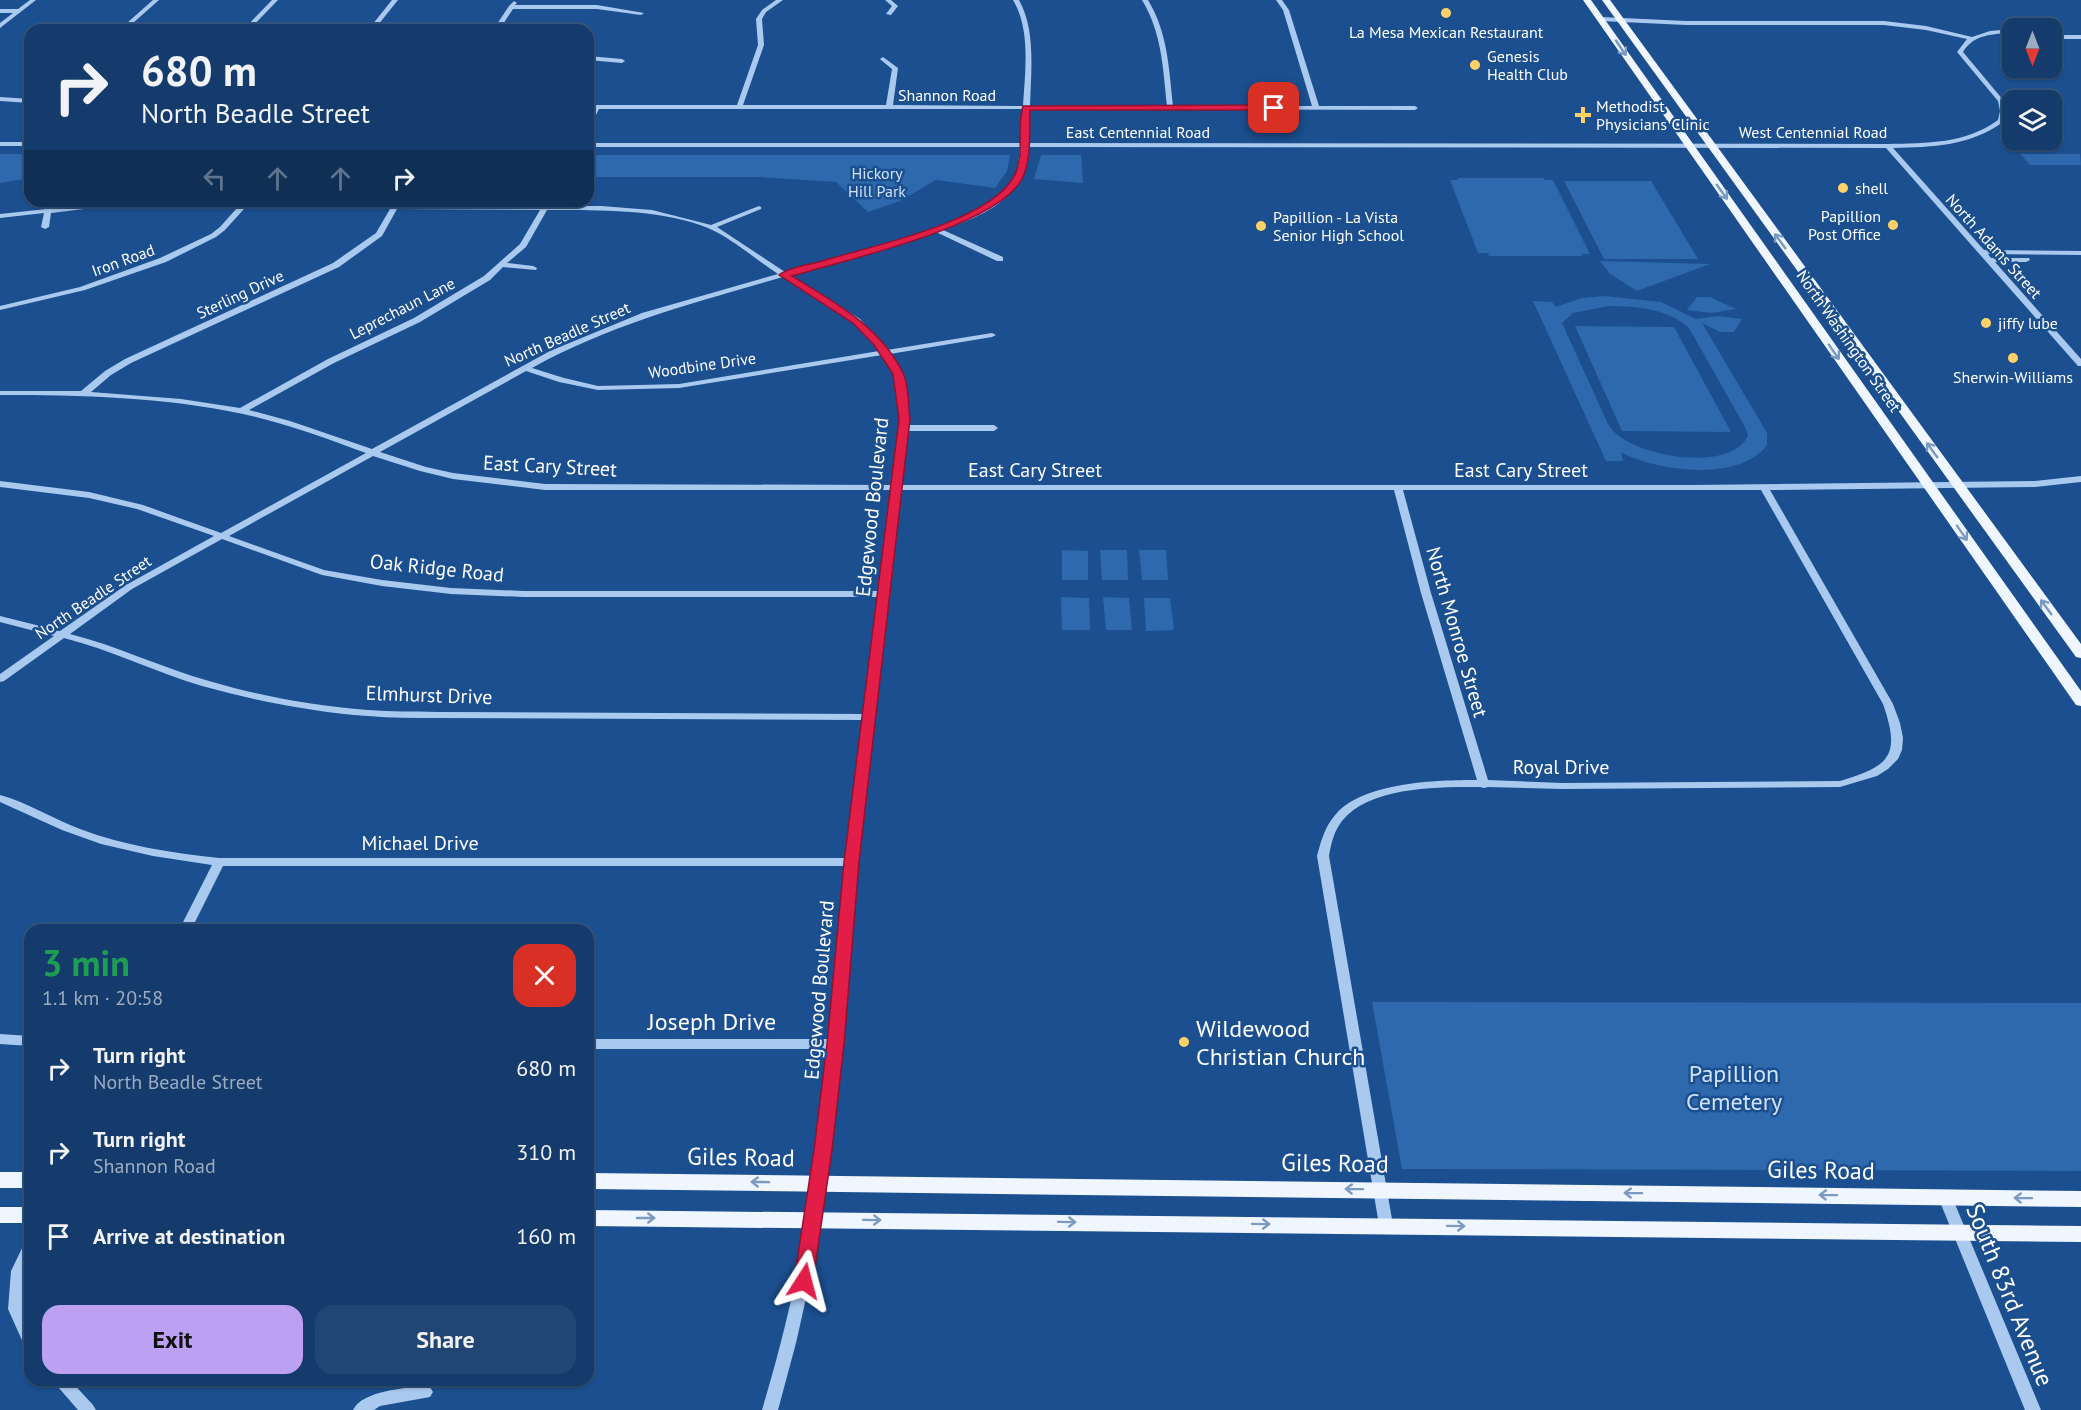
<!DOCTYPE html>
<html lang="en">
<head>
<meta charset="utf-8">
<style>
	body { margin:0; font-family:"PT Sans",sans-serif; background:#214673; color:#f1f3f6; height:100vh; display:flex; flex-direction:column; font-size:22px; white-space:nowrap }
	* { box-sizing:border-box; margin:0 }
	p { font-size:20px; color:#9dadc1 }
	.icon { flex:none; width:33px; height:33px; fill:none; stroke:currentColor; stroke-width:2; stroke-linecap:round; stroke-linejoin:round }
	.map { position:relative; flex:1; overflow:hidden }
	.panel { position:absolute; left:24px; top:924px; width:570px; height:462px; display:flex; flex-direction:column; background:#143b6b; border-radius:18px; box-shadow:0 2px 4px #0004,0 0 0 2px #33557e }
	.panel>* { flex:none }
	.banner { position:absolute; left:24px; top:24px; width:570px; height:183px; border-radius:18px; box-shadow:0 2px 4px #0004,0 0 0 2px #33557e; background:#143b6b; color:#f1f3f6; overflow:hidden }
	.needle { width:39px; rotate:180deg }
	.buttons { position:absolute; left:2002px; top:18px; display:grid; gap:12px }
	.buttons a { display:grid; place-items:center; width:60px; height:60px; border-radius:12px; background:#143b6b; box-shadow:0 2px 4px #0004,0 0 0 2px #33557e; font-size:30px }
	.pin { position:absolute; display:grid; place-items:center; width:51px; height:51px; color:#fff; margin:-26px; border-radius:12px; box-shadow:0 3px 9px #0006 }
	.me { position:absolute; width:66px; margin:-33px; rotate:9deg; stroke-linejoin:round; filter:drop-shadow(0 0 4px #0008) }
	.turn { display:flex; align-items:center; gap:21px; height:126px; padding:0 18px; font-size:27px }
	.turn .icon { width:78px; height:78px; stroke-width:2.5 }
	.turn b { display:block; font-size:42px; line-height:51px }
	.lanes { display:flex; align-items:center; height:57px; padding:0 18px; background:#0003; justify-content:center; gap:30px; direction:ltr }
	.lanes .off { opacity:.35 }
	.round { display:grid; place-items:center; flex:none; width:63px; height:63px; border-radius:18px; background:#214673 }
	.summary { display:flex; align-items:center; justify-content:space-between; height:102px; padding:0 18px }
	h1 { font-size:36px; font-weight:600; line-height:45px; color:#1e9e55 }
	.action { display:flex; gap:12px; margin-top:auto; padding:12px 18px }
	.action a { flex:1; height:69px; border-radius:18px; background:#bca0f2; color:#111; font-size:24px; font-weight:600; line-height:69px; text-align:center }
	.action a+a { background:#214673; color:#f1f3f6 }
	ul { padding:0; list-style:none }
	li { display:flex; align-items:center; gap:18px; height:84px; padding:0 18px }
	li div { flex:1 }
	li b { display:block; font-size:22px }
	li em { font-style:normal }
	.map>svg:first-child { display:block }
	.green { fill:#2e69ad; fill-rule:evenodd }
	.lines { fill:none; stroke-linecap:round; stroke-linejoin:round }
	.minor { fill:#a9c9ee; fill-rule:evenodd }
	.major { fill:#f0f6ff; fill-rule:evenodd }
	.oneway { stroke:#7b9ac1 }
	.route { fill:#e11d48; stroke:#92132f; stroke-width:1.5 }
	.poi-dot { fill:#ffd166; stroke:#1b4f8f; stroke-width:2 }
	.labels { text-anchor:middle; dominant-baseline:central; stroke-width:5; stroke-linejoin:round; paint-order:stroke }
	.far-poi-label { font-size:16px; fill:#fff; stroke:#1b4f8f; text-anchor:start }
	.far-street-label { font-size:16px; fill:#fff; stroke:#1b4f8f }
	.far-park-label { font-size:16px; fill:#cfe3fa; stroke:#1b4f8f }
	.street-label { font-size:20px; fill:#fff; stroke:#1b4f8f }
	.near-street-label { font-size:24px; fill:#fff; stroke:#1b4f8f }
	.near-poi-label { font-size:24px; fill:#fff; stroke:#1b4f8f; text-anchor:start }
	.near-park-label { font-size:24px; fill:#cfe3fa; stroke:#1b4f8f }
</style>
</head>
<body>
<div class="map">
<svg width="2081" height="1410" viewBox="0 0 2081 1410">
	<rect width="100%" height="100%" fill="#1b4f8f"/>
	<path class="green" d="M0 154H30V178L0 183Z
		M2020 154H2080L2081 165H2030Z
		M588 155H1010L1007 171 995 188 936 180 900 201 868 212 836 182 760 177H588Z
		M1041 155H1081L1083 183 1034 179Z
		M1457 178H1544L1545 180H1553L1590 254H1582V256H1489L1488 253H1478L1450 180H1458Z
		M1564 181H1651L1698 259H1604Z
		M1600 261 1710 264 1637 291 1610 274Z
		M1604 296 1661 302 1696 319 1717 316 1742 319 1734 332H1720L1702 323 1767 433V445C1741 482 1657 472 1621 452L1623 461H1606L1533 301 1552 302 1556 307 1582 298ZM1609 306C1637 306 1668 309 1689 328L1745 427 1748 435C1734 474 1627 458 1608 424L1562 323 1573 313Z
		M1697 297H1710L1736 309 1712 313 1687 310Z
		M1575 326 1674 327 1731 432 1622 431Z
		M1062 550 1088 551V580H1062Z
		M1100 550H1127L1128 580H1102Z
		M1139 550H1166L1168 580H1142Z
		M1061 597 1089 598 1090 630H1062Z
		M1103 597 1129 598 1132 630H1106Z
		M1144 598H1170L1174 630 1146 631Z
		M1372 1002 2081 1003V1171L1402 1169Z"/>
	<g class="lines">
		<path class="minor" d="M30 0H36L0 28V23L13 13H0V9H18Z
			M153 0H159L125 30H119Z
			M272 0H278L249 30H243Z
			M392 0H398L374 30H368Z
			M776 0H783L766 12 762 19 764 45 743 105H886L892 69 881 60 880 59 883 57 898 68 893 105 1023 106C1025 72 1031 30 1013 0H1019C1036 30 1031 72 1030 106H1167C1163 69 1162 33 1142 0H1148C1168 33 1169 69 1173 106H1312L1283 10 1276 0H1282L1289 10 1319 106H1415L1418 108 1415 110 1029 109 1027 143 1888 144C1927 143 1965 144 1998 120L2000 111 1998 101 1957 52 1967 39 1926 30 1884 25H1686L1601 21 1598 19 1601 17 1686 21H1884L1926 26 1972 37 1990 31 2013 29V33C1993 34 1974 34 1963 52L2004 101 2006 111 2003 122C1970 146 1933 147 1893 148L1984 250 2081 251V255L1988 254 1991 258H2029L2030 260 2026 262H1995L2081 359V366H2078L1886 148 1027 147C1026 158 1025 170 1020 179 1006 207 970 220 943 230L1003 257V261H997L936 232 790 275 860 319 887 350 992 333 996 335 992 337 890 354 903 374 908 425H994L998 428 994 431H908L902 485H1691L2035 481 2081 476V482L2035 487 1770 490 1893 704 1900 723 1903 738 1902 750 1898 759 1888 769 1877 776 1840 787 1562 789 1488 787 1484 788 1480 787C1439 787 1370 786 1342 821 1334 831 1331 844 1329 856L1393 1225 1391 1229 1386 1231 1381 1229 1379 1225 1317 856C1321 841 1325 826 1336 814 1364 782 1437 780 1477 780L1421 593 1394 490H901L863 809 841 1042 842 1044 823 1208 811 1276 796 1343 778 1410H762C775 1366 787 1322 796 1276 812 1201 820 1125 828 1049H588V1039H829L845 866H223L191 930H179L212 865 153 856 101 844 62 830 0 802V795C26 802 54 819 80 829 125 846 172 853 219 858H846L862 720 437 718C414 718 391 718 368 716 313 712 256 701 202 686 155 672 111 650 64 638L4 681 0 682V674L54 636 0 622V616L60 631 126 585 214 536 137 509 89 498 0 487V481L89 492 143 505 221 533 366 453C325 438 285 423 243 414 163 397 81 395 0 395V391H81L105 371 125 359 333 263 376 233 390 209H244L225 230 216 237 166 262 85 290 0 310V306L80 287 160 258 211 234 220 227 237 208 84 209 51 213 49 227 45 229 41 227 44 213 0 218V214L84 205 149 204 543 206 546 202 548 201 551 203 550 206H601L652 210 711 225 759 206 761 207V209L717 227 785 272C814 264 843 255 872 247 911 235 995 217 1014 179 1018 169 1019 157 1020 147H588V143H1020L1023 109H599L591 125 588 127V119L593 109H588V105H737L758 45 756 19 762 10ZM397 209 540 210 520 244 484 276 414 318 328 359 240 408 181 399 91 392 111 375 131 363 339 267 382 236ZM547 210C597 210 662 209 708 228 733 239 755 259 778 274L642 313 550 351 372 449 290 421 249 410 334 363 420 322 490 280 503 267 536 270 537 268 533 266 507 263 526 247ZM783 277 854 323 879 351 679 384 598 386 564 378 532 368C611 324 697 302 783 277ZM882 355 895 374 900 428 893 485 545 484 453 473 426 467 380 452 526 371 559 382 598 390 679 388ZM373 456 420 471 453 479 545 490H892L879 591H524L451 588 382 580 324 570 229 536ZM1403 490H1761L1883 704C1901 756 1890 766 1840 781L1562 783 1488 780 1431 593ZM222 539 322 575 382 586 451 594 524 597H878L863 714 437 712C414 711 391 712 368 710 315 706 260 696 209 681 162 668 118 646 70 634L132 589Z
			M885 0H891L898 6 891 15 886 14 892 6Z
			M514 1 517 3 515 5H597L644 13 641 15 597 9H513L499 30H493L509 6Z
			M2052 35H2081V39H2052Z
			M588 56 622 59 625 61 622 63 588 60Z
			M0 97 30 99V103L0 101Z
			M0 142H30V146H0Z
			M0 1034 30 1036V1046L0 1044Z
			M1945 1192 1950 1193 1952 1197 2041 1410H2025L1938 1197 1940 1193Z
			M30 1240V1261L25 1271 22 1309 30 1326V1349L25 1347 8 1309 11 1271 25 1242Z
			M52 1380H70L93 1405 96 1410H78Z
			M425 1385 430 1387 433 1392 430 1397 380 1406 374 1410H353C363 1390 405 1389 425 1385Z"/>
		<path class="major" d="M1583 0H1591L2081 691V706L2076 705Z
			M1602 0H1610L2081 644V658L2076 657Z
			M0 1172H30V1188H0Z
			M588 1173 2081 1191V1207L588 1189Z
			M0 1207H30V1223H0Z
			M588 1210 2081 1226V1242L588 1226Z"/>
	</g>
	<defs><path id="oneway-shaft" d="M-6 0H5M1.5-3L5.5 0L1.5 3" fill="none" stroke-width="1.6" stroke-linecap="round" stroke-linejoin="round" transform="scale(1.5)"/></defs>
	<g class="oneway">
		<use href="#oneway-shaft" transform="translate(1621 48) rotate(56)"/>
		<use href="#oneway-shaft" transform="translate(1722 192) rotate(54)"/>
		<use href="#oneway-shaft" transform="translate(1780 241) rotate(-126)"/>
		<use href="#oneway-shaft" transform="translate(1834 352) rotate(55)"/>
		<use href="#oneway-shaft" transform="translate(1932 450) rotate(-126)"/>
		<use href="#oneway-shaft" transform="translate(1962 533) rotate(55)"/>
		<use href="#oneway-shaft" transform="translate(2046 607) rotate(-126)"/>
		<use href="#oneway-shaft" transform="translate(760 1182) rotate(-179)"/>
		<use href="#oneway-shaft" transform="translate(1354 1189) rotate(-179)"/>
		<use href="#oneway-shaft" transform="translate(1633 1193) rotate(-179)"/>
		<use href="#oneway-shaft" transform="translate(1828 1195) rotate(-179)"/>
		<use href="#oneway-shaft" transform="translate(2023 1198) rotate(-179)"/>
		<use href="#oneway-shaft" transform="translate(646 1218)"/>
		<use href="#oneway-shaft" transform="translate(872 1220) rotate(1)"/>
		<use href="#oneway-shaft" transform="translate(1067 1222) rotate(1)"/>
		<use href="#oneway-shaft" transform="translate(1261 1224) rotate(1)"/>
		<use href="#oneway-shaft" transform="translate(1456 1226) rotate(1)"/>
	</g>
	<path class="route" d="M1274 105 1278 108 1277 110H1030C1029 132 1032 159 1022 179 996 227 845 260 792 276 834 302 880 326 903 373 909 385 908 405 910 419L859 862 844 1044 832 1150 813 1281 810 1286 804 1288 797 1286 794 1281 814 1150 827 1044 844 862 899 419 893 374 874 345 853 323 779 275C789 267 809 265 822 261 871 246 986 223 1013 178 1026 157 1016 128 1023 106Z"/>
	<g class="poi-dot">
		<circle cx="1446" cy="13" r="6"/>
		<circle cx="1475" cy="65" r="6"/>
		<path d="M1580 106h6v6h6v6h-6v6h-6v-6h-6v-6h6z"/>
		<circle cx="1843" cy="188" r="6"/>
		<circle cx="1893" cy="225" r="6"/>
		<circle cx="1261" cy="226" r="6"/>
		<circle cx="1986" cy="323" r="6"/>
		<circle cx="2013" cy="358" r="6"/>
		<circle cx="1184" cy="1042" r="6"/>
	</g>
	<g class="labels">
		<g class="far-poi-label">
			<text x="1446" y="32" text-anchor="middle">La Mesa Mexican Restaurant</text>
			<text x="1487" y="56">Genesis<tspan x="1487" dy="18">Health Club</tspan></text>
			<text x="1596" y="106">Methodist<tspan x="1596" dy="18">Physicians Clinic</tspan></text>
			<text x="1855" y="188">shell</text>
			<text x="1881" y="216" text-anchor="end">Papillion<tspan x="1881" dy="18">Post Office</tspan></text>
			<text x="1273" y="217">Papillion - La Vista<tspan x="1273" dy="18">Senior High School</tspan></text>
			<text x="1998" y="323">jiffy lube</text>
			<text x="2013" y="377" text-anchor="middle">Sherwin-Williams</text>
		</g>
		<g class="far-street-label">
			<text x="947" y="95">Shannon Road</text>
			<text x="1138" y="132">East Centennial Road</text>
			<text x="1813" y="132">West Centennial Road</text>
			<text transform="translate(1994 246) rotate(48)">North Adams Street</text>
			<text transform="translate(123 260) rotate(-20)">Iron Road</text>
			<text transform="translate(240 294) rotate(-25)">Sterling Drive</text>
			<text transform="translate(402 308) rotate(-27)">Leprechaun Lane</text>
			<text transform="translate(567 334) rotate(-24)">North Beadle Street</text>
			<text transform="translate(1849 341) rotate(55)">North Washington Street</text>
			<text transform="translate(702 365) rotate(-8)">Woodbine Drive</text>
			<text transform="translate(93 597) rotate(-34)">North Beadle Street</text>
		</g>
		<g class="far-park-label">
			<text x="877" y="173">Hickory<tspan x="877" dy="18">Hill Park</tspan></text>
		</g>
		<g class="street-label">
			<text transform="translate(550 466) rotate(3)">East Cary Street</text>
			<text x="1035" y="470">East Cary Street</text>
			<text x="1521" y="470">East Cary Street</text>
			<text transform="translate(872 507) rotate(-84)">Edgewood Boulevard</text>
			<text transform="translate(437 568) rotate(6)">Oak Ridge Road</text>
			<text transform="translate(1457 632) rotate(74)">North Monroe Street</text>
			<text transform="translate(429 695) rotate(2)">Elmhurst Drive</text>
			<text x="1561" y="767">Royal Drive</text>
			<text x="420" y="843">Michael Drive</text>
			<text transform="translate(819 990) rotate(-85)">Edgewood Boulevard</text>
		</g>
		<g class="near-street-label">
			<text x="712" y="1021">Joseph Drive</text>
			<text transform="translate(741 1157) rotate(1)">Giles Road</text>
			<text transform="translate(1335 1163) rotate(1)">Giles Road</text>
			<text transform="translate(1821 1170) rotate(1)">Giles Road</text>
			<text transform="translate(2010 1295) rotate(68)">South 83rd Avenue</text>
		</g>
		<g class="near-poi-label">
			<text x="1196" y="1028">Wildewood<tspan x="1196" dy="28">Christian Church</tspan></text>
		</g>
		<g class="near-park-label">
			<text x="1734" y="1073">Papillion<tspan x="1734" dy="28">Cemetery</tspan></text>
		</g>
	</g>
</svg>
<div class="buttons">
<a><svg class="needle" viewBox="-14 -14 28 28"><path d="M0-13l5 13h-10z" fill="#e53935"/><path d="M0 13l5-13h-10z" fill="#9dadc1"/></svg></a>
<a><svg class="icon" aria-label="layers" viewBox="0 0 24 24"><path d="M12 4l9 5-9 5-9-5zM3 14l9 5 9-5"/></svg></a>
</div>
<div class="pin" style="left:1274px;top:108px;background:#d93025"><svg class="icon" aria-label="arrive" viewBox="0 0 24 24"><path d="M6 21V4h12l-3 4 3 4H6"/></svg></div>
<svg class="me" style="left:804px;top:1281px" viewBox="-20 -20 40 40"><path d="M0-17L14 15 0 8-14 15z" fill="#e11d48" stroke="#fff" stroke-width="4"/></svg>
<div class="banner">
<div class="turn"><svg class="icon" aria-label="right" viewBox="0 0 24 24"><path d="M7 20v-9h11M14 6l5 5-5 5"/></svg><div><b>680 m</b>North Beadle Street</div></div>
<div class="lanes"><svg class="icon off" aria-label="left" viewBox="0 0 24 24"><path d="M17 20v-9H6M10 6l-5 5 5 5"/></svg><svg class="icon off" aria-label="ahead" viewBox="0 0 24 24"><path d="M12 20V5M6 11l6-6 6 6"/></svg><svg class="icon off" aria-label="ahead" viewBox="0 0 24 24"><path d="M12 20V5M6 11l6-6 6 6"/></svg><svg class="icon" aria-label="right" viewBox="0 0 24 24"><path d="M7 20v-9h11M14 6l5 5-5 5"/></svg></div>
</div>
<section class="panel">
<div class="summary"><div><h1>3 min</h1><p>1.1 km · 20:58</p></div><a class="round" style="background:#d93025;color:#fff"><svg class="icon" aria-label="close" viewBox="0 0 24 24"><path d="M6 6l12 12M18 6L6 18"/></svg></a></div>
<ul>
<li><svg class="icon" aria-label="right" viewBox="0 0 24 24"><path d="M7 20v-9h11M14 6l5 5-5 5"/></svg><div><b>Turn right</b><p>North Beadle Street</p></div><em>680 m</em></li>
<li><svg class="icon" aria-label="right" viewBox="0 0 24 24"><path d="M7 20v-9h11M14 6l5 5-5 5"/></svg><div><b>Turn right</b><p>Shannon Road</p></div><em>310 m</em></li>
<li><svg class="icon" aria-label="arrive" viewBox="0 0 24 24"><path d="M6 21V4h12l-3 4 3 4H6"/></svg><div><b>Arrive at destination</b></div><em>160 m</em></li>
</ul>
<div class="action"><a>Exit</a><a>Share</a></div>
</section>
</div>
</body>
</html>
